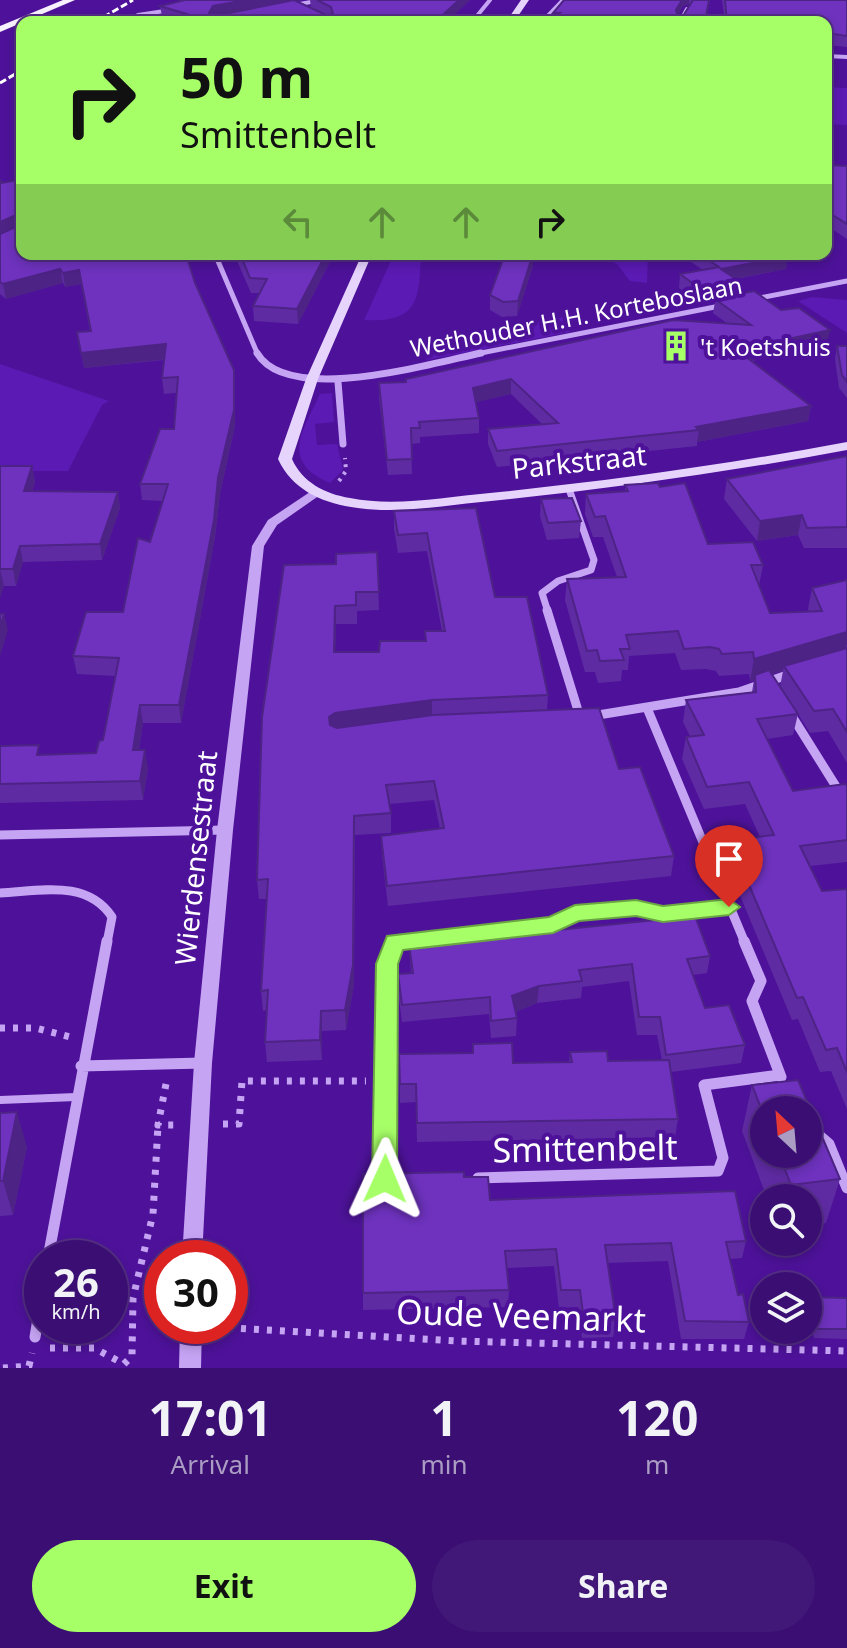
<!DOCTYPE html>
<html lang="en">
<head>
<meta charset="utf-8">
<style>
	body { margin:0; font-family:"Noto Sans",sans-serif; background:#411778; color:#f1f3f6; height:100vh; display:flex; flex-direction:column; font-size:30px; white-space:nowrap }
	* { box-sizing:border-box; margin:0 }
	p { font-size:26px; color:#ab9cc4 }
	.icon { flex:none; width:44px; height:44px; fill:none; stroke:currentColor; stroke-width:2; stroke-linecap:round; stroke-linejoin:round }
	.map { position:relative; height:1368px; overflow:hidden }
	.side { display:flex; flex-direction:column; background:#3a0e73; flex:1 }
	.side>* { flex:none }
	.guide { position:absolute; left:16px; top:16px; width:816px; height:244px; border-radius:16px; box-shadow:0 4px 12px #0003,0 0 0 2px #542e85; background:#a6ff67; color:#111; overflow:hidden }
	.needle { width:52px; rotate:334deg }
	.fabs { position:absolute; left:750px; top:1096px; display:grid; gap:16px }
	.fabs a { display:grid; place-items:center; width:72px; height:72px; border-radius:50%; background:#3a0e73; box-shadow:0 4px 12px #0003,0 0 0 2px #542e85; font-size:40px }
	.speed { position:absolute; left:24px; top:1240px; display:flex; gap:16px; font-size:40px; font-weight:700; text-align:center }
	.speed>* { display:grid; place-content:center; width:104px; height:104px; border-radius:50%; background:#3a0e73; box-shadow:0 4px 12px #0003,0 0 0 2px #542e85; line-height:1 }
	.speed small { font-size:20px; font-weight:400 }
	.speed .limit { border:12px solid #d22; background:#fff; color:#111 }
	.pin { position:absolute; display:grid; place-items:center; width:68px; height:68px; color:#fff; margin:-82px -34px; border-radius:50% 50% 50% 0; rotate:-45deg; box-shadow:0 0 8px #0007 }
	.pin .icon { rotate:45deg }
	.me { position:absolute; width:88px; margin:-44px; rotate:1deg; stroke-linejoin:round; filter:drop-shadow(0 0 6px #0008) }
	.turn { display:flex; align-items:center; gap:28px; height:168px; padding:0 32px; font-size:36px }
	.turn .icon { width:104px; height:104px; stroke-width:2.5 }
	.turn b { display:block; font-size:56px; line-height:68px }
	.lanes { display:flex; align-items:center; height:76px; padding:0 32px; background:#0003; justify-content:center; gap:40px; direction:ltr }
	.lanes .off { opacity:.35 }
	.eta { display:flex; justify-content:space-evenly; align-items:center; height:136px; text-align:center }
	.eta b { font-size:48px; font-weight:700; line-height:56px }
	.primary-button { display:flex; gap:16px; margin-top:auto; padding:16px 32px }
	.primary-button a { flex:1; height:92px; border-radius:48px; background:#a6ff67; color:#111; font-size:32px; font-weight:700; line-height:92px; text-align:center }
	.primary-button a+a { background:#411778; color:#f1f3f6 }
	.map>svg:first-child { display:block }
	.green { fill:#5b1ab3 }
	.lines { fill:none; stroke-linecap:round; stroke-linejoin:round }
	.path-far1 { stroke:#c6a4f4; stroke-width:4; stroke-dasharray:3 5; stroke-linecap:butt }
	.path { stroke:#c6a4f4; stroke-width:7; stroke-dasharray:5 8; stroke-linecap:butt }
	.service { stroke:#c6a4f4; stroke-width:8 }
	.minor-far4 { stroke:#c6a4f4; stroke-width:4 }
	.minor-far3 { stroke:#c6a4f4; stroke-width:5 }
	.minor-far2 { stroke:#c6a4f4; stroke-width:7 }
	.minor-far1 { stroke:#c6a4f4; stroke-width:9 }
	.minor { stroke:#c6a4f4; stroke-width:11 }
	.tertiary { fill:#c6a4f4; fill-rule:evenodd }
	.secondary { fill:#e6d4fd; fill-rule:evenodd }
	.primary { fill:#f8f1ff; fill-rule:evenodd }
	.rail { stroke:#fff; stroke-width:3; stroke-dasharray:7 3; stroke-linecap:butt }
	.wall { fill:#5f2ba3; fill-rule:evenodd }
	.shaded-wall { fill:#4d2385 }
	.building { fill:#6e32be; stroke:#4d2385; stroke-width:2 }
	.route { fill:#a6ff67; stroke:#6ca643; stroke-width:2 }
	.labels { text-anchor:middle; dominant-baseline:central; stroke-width:8; stroke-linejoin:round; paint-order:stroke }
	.far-street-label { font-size:24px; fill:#fff; stroke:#4d1299 }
	.far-poi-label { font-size:24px; fill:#fff; stroke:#4d1299; text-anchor:start }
	.street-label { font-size:28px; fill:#fff; stroke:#4d1299 }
	.near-street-label { font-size:34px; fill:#fff; stroke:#4d1299 }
</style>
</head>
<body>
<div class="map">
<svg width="847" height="1368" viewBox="0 0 847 1368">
	<rect width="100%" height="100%" fill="#4d1299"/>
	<path class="green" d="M826 87 847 88V125L826 124Z
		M394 254H421C419 300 419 323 364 320Z
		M594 254H648L647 283 630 281 617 264Z
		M812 297 847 300V333L798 301Z
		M565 317 570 332 427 360 423 353 436 340Z
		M0 364 109 401 102 405 68 471H0Z
		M332 393 334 422 315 424 317 445 337 444 343 470 330 483C279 461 303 431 320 394Z"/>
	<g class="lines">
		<path class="path-far1" d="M339 481 346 471 345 458"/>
		<path class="path" d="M0 1028H36L70 1037
			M166 1084 158 1125H177
			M223 1124H239L242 1081H366
			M215 1327 456 1341 847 1351
			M50 1348H94L124 1364 132 1356 133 1298 153 1214 158 1125
			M3 1368 29 1366 32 1353"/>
		<path class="service" d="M0 1100 76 1097"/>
		<path class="minor-far4" d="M294 5 322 0
			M127 22 138 15 171 10
			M472 22 490 0
			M542 22 563 0
			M680 22 687 9
			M826 56 847 57"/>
		<path class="minor-far3" d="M215 254 258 355
			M754 299 847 281
			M471 355 725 305"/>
		<path class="minor-far2" d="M257 353C288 406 433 363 481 353
			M338 382 343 444
			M548 612 542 593 558 581 591 570 594 560 569 489"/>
		<path class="minor-far1" d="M547 610 580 717
			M647 708 745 943
			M790 713 847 804
			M592 716 739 692 790 674
			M0 835 224 830
			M0 893C40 891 87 879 112 917L107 943
			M395 943 553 925C591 904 620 909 661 914 682 916 708 909 729 907"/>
		<path class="minor" d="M744 941 761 981 752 1001 781 1077
			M81 1066 203 1063
			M808 1126 829 1144 847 1188
			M478 1178 718 1171 723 1158 704 1085 780 1075
			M388 1179H385L387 964 395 942 403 941
			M48 1258 107 941
			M35 1337 42 1295"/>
		<path class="tertiary" d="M316 488 320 489V495L277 525 264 546 233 830 212 1063 202 1258H182L194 1063 217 830 252 546 268 520Z
			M180 1326H202L201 1368H179Z"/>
		<path class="secondary" d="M521 0H529L514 22H506Z
			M362 254H372L318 379 292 459C302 482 325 494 350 498 395 507 444 497 490 493 610 481 729 464 847 442V450C729 472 610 489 491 501 445 505 397 515 351 507 320 502 292 489 278 459L306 379Z"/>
		<path class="primary" d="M63 0H75L0 32V26Z"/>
		<path class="rail" d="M95 22 133 0
			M0 83 22 70"/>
	</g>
	<path class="wall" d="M179 0H302L296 1 311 7 310 0H470L447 22H179L162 16 160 6 180 1Z
		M564 0H710L706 22 553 19V13ZM689 4V6L683 16 678 15 683 6Z
		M722 0H847V47L826 45V22H725Z
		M826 165 847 166V239L826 225Z
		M22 179V254L195 283 234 370 235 385V426L220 494 215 537 181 723H143L139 750 148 768 143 800 0 803V746L41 755 96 753 103 740 115 676 77 674 73 656 123 612 150 542 163 501 142 500 140 484 174 429 176 393 164 394 162 378 164 360 84 368 77 332 90 331 81 284 65 287 63 283 6 299 0 294V180L2 183Z
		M234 254H334L298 324 254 321 253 306 260 293H251Z
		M679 254H785L788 256 786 269 736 279 740 294 827 345 752 361 811 406 808 421 697 442V446L497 467 488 444V429L542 424 511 394 476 402 479 418V433L420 437V443L411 444 412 474 388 475 379 398V383L406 382 728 324 713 313 715 302 701 304 679 288 680 274 703 270Z
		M533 266 517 316 502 317 490 310V295Z
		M837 346H847V398L839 388 835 359Z
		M847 456V548H804L798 535 757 541 724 499 727 479Z
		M0 466H32L35 482 32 491 118 492 120 508 102 560 23 562 16 586H4L0 597Z
		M625 485 660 487 708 544 763 565 759 586 770 613 809 612 808 609 812 588 847 580V763L828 731 810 733 798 714 793 735 767 739 793 791 847 785V862L810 866 822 891 847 889V1109L831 1071 820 1072 798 1019 792 1020 726 862 730 840 760 837 745 804 704 809 682 759 686 737 690 736 683 722 686 700 752 692 754 680 750 681 749 674 719 676 716 671 706 669 681 670 675 653 629 656 628 670H622L621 681 598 683 595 672H585L565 600 567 579 617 577 603 537H593L585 514 586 494 625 491ZM783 671 780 687 772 674Z
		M541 499 581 521 579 538 547 540 540 516Z
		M476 508 495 597 548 695 547 710 619 769 674 856 671 876 388 906 382 855 381 836 440 829 434 800 389 804 391 813V833L355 835 354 985 346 1030 322 1031V1060L267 1062 265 1042 267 1010 263 1011 261 991 267 899H259L257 880 336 564 377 552 379 610 357 611V624H336L335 652H379L425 641V631H442L427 551 398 553 394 529V511Z
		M409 945 710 956 707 973 693 975 705 1008 745 1045 741 1063 671 1072 678 1119 675 1137 417 1142 416 1102 400 1103 399 1054 513 1063 569 1062 570 1052 608 1061 662 1060 657 1035H637L629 981 582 987 581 998 537 1003 516 1012 517 1018 516 1036 491 1038 489 1014 402 1022 398 991V974L411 973Z
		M752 1085 840 1179 826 1223 808 1226V1198H767L742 1131ZM764 1110 808 1154H764Z
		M0 1113 27 1147 13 1215 0 1216Z
		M464 1177 490 1200 746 1241 742 1258 730 1259 738 1295 749 1322 744 1339H681L668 1261 607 1263 616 1320 613 1337 582 1338 578 1307 559 1308 554 1266 507 1268 509 1290 508 1307 363 1310V1293Z
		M808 1297 847 1298V1339L814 1338 808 1316Z"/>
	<path class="shaded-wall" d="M246 0H302L214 17 209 13 213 6Z
		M459 0H470L447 22H435Z
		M682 0H689V4L683 6 675 20 676 10Z
		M18 214 20 228 0 237V222Z
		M326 254H334L298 324 297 309Z
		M533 254V266L517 316 518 301Z
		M788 256 786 269 720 282 721 269Z
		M60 269 63 283 6 299 3 284Z
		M79 270 81 284 65 287 63 273Z
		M742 283 740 297 715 299V302L701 304 703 291Z
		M830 330 827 345 735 364 737 350Z
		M166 344 168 359 84 368 81 353Z
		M234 370 235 385V426L220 494 215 537 181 723 179 705 218 478Z
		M511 379V394L473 403V388Z
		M811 406 808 421 697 442 699 430 696 427Z
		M32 466 35 482 27 507 24 491Z
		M118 492 120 508 102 560 100 544Z
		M802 515 798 535 757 541 760 521Z
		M20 546 23 562 16 586 13 569Z
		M0 569 4 586 0 597Z
		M335 606 336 624 335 670 334 652Z
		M4 614 8 630 0 656V627Z
		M847 632V643L845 653 784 666 783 671 755 679V675L754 680 750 681 754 659Z
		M432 700V720L330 736 329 717 335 713Z
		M140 705 143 723 136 768 133 750Z
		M145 750 148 768 143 800 140 781Z
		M354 816V985L346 1030 345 1010Z
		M539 986 537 1003 511 1014 512 996Z
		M321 1011 322 1031V1060L320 1040Z
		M17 1112 27 1147 13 1215 3 1181Z"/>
	<path class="building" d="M185 0H246L213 6 209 13 215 16 294 0 326 15 333 14 331 7 317 0H459L435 22H205L210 21 160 6Z
		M564 0H682L676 10 677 14 683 16 693 0H709L705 22H549L560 13H553Z
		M725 0H847V36L826 33V22H727Z
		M826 165 847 166V224L826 211Z
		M22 179V215L18 214 0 222V180L2 183Z
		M22 224V254H186L195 283 234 370V410L218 478 214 520 179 705H140L133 750H145L140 781 0 784V746L39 745 37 755 96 753 99 741 103 740 119 658 73 656 86 612H123L138 538 150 542 168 484H140L160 429H174L178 377 162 378 166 344 81 353 77 332 91 331 79 270 63 273 60 269 3 284 0 282V234Z
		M240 254H326L297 309 253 306 267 279 250 278Z
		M521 254H533L518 301 503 302 490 295 504 257Z
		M699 254H785L788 256 721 269 742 283 703 291 680 274 719 267Z
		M754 291 781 310 799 308 830 330 737 350 811 406 696 427 699 430 497 451 488 429 558 423 511 379 473 388 479 418 419 422 420 428H411L412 459 387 460 379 383 406 382V379L673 320 751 325 715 299Z
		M837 346H847V382L842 375Z
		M847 456V527L807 528 802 515 760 521 727 479Z
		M0 466H32L24 491 118 492 100 544 20 546 13 569H0Z
		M658 483 660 487 685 483 708 544 753 542 763 565H751L770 613 822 611 812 588 847 580V632L754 659 753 652 722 654 719 649 710 647 684 649 678 631 626 635 630 649H620L624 660 600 661 597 650 587 651 567 579 626 577 605 516 595 517 586 494 628 491 625 485Z
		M572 498 581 521 548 523 541 499Z
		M476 508 495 597H527L548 695 432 700 335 713 329 717 330 725 337 728 433 715 599 708 619 769 640 767 674 856 387 886 381 836 444 828 434 781 386 785 391 813 354 816 353 965 345 1010 321 1011 320 1040 265 1042 268 990 261 991 268 879 257 880 262 717 284 565 336 564V554L377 552 379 592H356V605L335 606 334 652H379L380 641H426L425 631H445L427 533 398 535 394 511Z
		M0 614H4L0 627Z
		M847 648V732L833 709 814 711 784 666Z
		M769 670 798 714 757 719 793 791 845 784 847 785V840L800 846 822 891 847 889V1072L837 1048 826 1050 803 997 797 998 730 840 774 835 749 782 707 787 686 737 704 735 686 700 756 692 755 675Z
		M695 916 710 956 687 959 705 1008 729 1005 745 1045 666 1055 660 1017H639L632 964 579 970 582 981 539 986 512 996 517 1018 491 1021 490 997 402 1005 398 974 413 973 409 945Z
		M512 1043 513 1063 572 1062 570 1052 607 1051 608 1061 669 1060 678 1119 417 1123 416 1084H400L399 1054 473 1053V1044Z
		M798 1080 840 1179 791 1185 779 1154H808V1110H764V1116L752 1085Z
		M17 1112 3 1181H0V1113Z
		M464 1172V1177H488L490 1200 735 1191 746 1241 726 1242 738 1295 743 1294 749 1322 685 1321 671 1243 605 1245 616 1320 584 1321 580 1290H561L556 1249 505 1251 509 1290 363 1293V1174Z
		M808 1297 847 1298V1329H817Z"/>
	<path class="route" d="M729 899 740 907 729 915 663 922 636 916 579 921 553 933 403 950 398 964 397 1179 394 1187 385 1191 376 1187 372 1179 376 964 387 936 549 917 575 905 636 900 663 906Z"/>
	<defs>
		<g id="building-bare" transform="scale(2.4)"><path d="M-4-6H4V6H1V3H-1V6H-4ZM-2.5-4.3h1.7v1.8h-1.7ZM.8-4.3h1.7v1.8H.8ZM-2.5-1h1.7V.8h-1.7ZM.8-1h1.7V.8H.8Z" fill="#a6ff67" stroke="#4d1299" stroke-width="2.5" paint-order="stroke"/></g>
	</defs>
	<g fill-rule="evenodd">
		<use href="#building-bare" x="676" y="346"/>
	</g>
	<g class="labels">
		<g class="far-street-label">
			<text transform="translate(576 316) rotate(-11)">Wethouder H.H. Korteboslaan</text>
		</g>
		<g class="far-poi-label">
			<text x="700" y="346">'t Koetshuis</text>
		</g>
		<g class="street-label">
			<text transform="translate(579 461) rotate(-6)">Parkstraat</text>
			<text transform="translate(195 858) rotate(-84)">Wierdensestraat</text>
		</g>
		<g class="near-street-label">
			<text transform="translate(585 1148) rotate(-1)">Smittenbelt</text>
			<text transform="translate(521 1315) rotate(2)">Oude Veemarkt</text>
		</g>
	</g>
</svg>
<div class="fabs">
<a><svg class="needle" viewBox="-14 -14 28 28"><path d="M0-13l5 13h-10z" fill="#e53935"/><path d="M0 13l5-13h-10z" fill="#ab9cc4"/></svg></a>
<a><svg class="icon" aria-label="search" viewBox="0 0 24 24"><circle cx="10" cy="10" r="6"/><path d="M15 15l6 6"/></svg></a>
<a><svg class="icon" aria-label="layers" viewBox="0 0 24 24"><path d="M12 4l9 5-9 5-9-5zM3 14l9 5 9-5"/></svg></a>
</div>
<div class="speed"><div>26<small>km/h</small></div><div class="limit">30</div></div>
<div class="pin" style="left:729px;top:907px;background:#d93025"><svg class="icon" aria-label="arrive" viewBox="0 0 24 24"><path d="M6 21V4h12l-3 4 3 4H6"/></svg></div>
<svg class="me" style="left:385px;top:1179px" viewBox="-20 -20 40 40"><path d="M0-17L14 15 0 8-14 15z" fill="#a6ff67" stroke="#fff" stroke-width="4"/></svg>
<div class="guide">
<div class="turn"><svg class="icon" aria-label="right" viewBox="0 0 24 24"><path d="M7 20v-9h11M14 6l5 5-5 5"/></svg><div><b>50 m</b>Smittenbelt</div></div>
<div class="lanes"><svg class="icon off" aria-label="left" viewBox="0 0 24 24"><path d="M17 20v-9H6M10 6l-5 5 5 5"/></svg><svg class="icon off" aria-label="ahead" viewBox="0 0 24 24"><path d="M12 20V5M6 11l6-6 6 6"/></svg><svg class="icon off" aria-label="ahead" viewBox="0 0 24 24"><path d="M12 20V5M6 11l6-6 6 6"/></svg><svg class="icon" aria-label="right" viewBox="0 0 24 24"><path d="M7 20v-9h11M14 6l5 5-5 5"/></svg></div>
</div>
</div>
<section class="side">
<div class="eta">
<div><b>17:01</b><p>Arrival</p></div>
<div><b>1</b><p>min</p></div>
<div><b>120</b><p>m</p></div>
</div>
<div class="primary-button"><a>Exit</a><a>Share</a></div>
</section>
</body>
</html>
